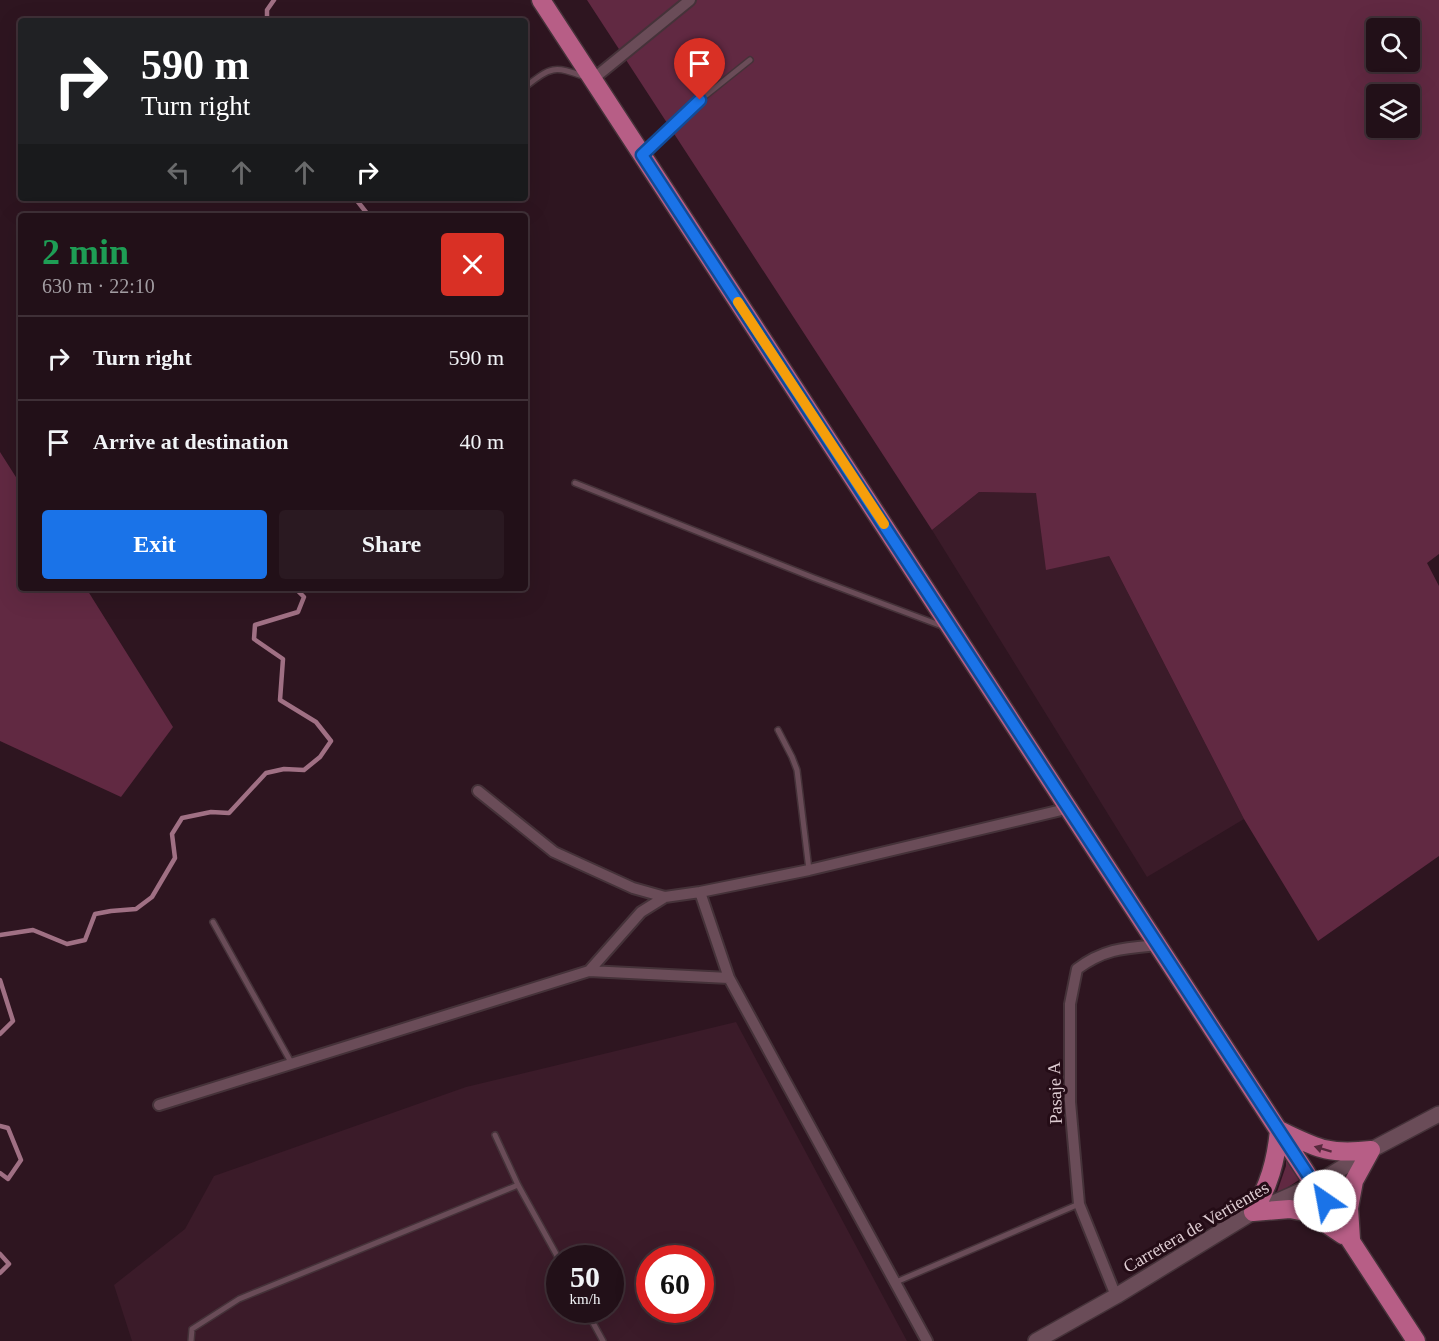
<!DOCTYPE html>
<html lang="en">
<head>
<meta charset="utf-8">
<style>
	body { margin:0; font-family:"Times New Roman",serif; background:#2a1921; color:#f1f3f6; height:100vh; display:flex; flex-direction:column; font-size:22px; white-space:nowrap }
	* { box-sizing:border-box; margin:0 }
	p { font-size:20px; color:#a29da2 }
	.icon { flex:none; width:33px; height:33px; fill:none; stroke:currentColor; stroke-width:2; stroke-linecap:round; stroke-linejoin:round }
	.map { position:relative; flex:1; overflow:hidden }
	.drawer { position:absolute; left:18px; top:213px; width:510px; height:378px; display:flex; flex-direction:column; background:#221018; border-radius:6px; box-shadow:0 6px 24px #0002,0 0 0 2px #3f3037 }
	.drawer>* { flex:none }
	.banner { position:absolute; left:18px; top:18px; width:510px; height:183px; border-radius:6px; box-shadow:0 6px 24px #0002,0 0 0 2px #3f3037; background:#202124; color:#fff; overflow:hidden }
	.fabs { position:absolute; left:1366px; top:18px; display:grid; gap:12px }
	.fabs a { display:grid; place-items:center; width:54px; height:54px; border-radius:6px; background:#221018; box-shadow:0 6px 24px #0002,0 0 0 2px #3f3037; font-size:30px }
	.speed { position:absolute; left:546px; top:1245px; display:flex; gap:12px; font-size:30px; font-weight:700; text-align:center }
	.speed>* { display:grid; place-content:center; width:78px; height:78px; border-radius:50%; background:#221018; box-shadow:0 6px 24px #0002,0 0 0 2px #3f3037; line-height:1 }
	.speed small { font-size:15px; font-weight:400 }
	.speed .limit { border:9px solid #d22; background:#fff; color:#111 }
	.pin { position:absolute; display:grid; place-items:center; width:51px; height:51px; color:#fff; margin:-62px -26px; border-radius:50% 50% 50% 0; rotate:-45deg; box-shadow:0 0 6px #0007 }
	.pin .icon { rotate:45deg }
	.me { position:absolute; width:66px; margin:-33px; rotate:327deg; stroke-linejoin:round; filter:drop-shadow(0 0 4px #0008) }
	.turn { display:flex; align-items:center; gap:21px; height:126px; padding:0 24px; font-size:27px }
	.turn .icon { width:78px; height:78px; stroke-width:2.5 }
	.turn b { display:block; font-size:42px; line-height:51px }
	.lanes { display:flex; align-items:center; height:57px; padding:0 24px; background:#0003; justify-content:center; gap:30px; direction:ltr }
	.lanes .off { opacity:.35 }
	.round { display:grid; place-items:center; flex:none; width:63px; height:63px; border-radius:6px; background:#2a1921 }
	.overview { display:flex; align-items:center; justify-content:space-between; height:102px; padding:0 24px }
	h1 { font-size:36px; font-weight:700; line-height:45px; color:#1e9e55 }
	.button { display:flex; gap:12px; margin-top:auto; padding:12px 24px }
	.button a { flex:1; height:69px; border-radius:6px; background:#1a73e8; color:#fff; font-size:24px; font-weight:700; line-height:69px; text-align:center }
	.button a+a { background:#2a1921; color:#f1f3f6 }
	ul { padding:0; list-style:none }
	li { display:flex; align-items:center; gap:18px; height:84px; padding:0 24px; border-top:2px solid #3f3037 }
	li div { flex:1 }
	li b { display:block; font-size:22px }
	li em { font-style:normal }
	.map>svg:first-child { display:block }
	.built { fill:#3b1b29; fill-rule:evenodd }
	.green { fill:#612942; fill-rule:evenodd }
	.lines { fill:none; stroke-linecap:round; stroke-linejoin:round }
	.stream { stroke:#a07084; stroke-width:4.5 }
	.lane-casing { stroke:#453239; stroke-width:8 }
	.street-casing { stroke:#453239; stroke-width:14 }
	.secondary-casing { stroke:#453239; stroke-width:18 }
	.primary-casing { stroke:#453239; stroke-width:21 }
	.lane { stroke:#6a4c58; stroke-width:5 }
	.street { stroke:#6a4c58; stroke-width:10 }
	.secondary { stroke:#6a4c58; stroke-width:15 }
	.primary { stroke:#b75e86; stroke-width:18 }
	.oneway { fill:#57293d }
	.route-casing { stroke:#114b97; stroke-width:15 }
	.route { stroke:#1a73e8; stroke-width:10 }
	.slow { stroke:#f59e0b; stroke-width:10 }
	.labels { text-anchor:middle; dominant-baseline:central; stroke-width:6; stroke-linejoin:round; paint-order:stroke }
	.street-label { font-size:18px; fill:#deccd2; stroke:#240c16 }
</style>
</head>
<body>
<div class="map">
<svg width="1439" height="1341" viewBox="0 0 1439 1341">
	<rect width="100%" height="100%" fill="#2e1520"/>
	<path class="built" d="M979 492 1037 493 1109 556 1244 819 1147 877 932 530Z
		M736 1022 907 1341H132L114 1285 185 1229 214 1176 466 1087ZM560 1258H610V1310H560ZM650 1258H700V1310H650Z"/>
	<path class="green" d="M587 0H1439V554L1427 563 1439 586V856L1318 941 1244 819 1109 556 1046 570 1036 493 979 492 932 530ZM1377 28H1410V62H1377ZM1377 94H1410V128H1377Z
		M0 452 21 485V588H86L173 727 121 797 0 741Z
		M1286 1152 1302 1178 1276 1195 1286 1166Z
		M1353 1174 1341 1213 1326 1190Z"/>
	<g class="lines">
		<path class="stream" d="M267 21V10L274 0
			M355 198 369 216
			M0 935 33 930 67 944 85 940 95 914 111 911 136 909 152 897 175 858 172 834 182 818 211 812 229 813 266 773 284 769 304 770 320 757 331 741 316 722 280 700 283 659 254 639 255 625 298 612 304 597 295 588
			M0 980 13 1021 0 1034
			M0 1126 8 1128 21 1160 8 1179 0 1173
			M0 1254 9 1264 0 1273"/>
		<g class="lane-casing">
			<path id="lane" d="M525 87C551 67 553 65 585 77
				M645 152 700 100 750 60
				M575 483 814 578 942 626
				M778 730 792 757 797 770 809 870
				M213 922 292 1064
				M495 1135 518 1185 560 1261
				M896 1282 1079 1204
				M586 1310 603 1341
				M191 1341 192 1329 239 1299 518 1185"/>
		</g>
		<g class="street-casing">
			<path id="street" d="M593 79 690 0
				M478 791 554 852 633 888 665 897
				M700 892 729 978 927 1341
				M589 971 729 978
				M159 1105 589 971 641 912 665 897 700 892 809 870 1070 808
				M1116 1296 1079 1204 1070 1102V1004L1077 969C1105 948 1126 948 1159 945"/>
		</g>
		<g class="secondary-casing">
			<path id="secondary" d="M1036 1341 1116 1296 1253 1212 1314 1185 1371 1150 1439 1114"/>
		</g>
		<g class="primary-casing">
			<path id="primary" d="M541 0 1416 1341
				M1253 1212C1269 1186 1276 1161 1279 1130 1317 1148 1327 1155 1371 1150
				M1253 1212 1290 1209 1310 1213 1343 1235
				M1351 1239 1349 1208 1354 1181 1371 1150"/>
		</g>
		<use href="#lane" class="lane"/>
		<use href="#street" class="street"/>
		<use href="#secondary" class="secondary"/>
		<use href="#primary" class="primary"/>
	</g>
	<defs><path id="oneway-solid" d="M-6-.8H1V-3.2L6.5 0L1 3.2V.8H-6Z" transform="scale(1.5)"/></defs>
	<use class="oneway" href="#oneway-solid" transform="translate(1323 1149) rotate(-163)"/>
	<g class="lines">
		<g class="route-casing">
			<path id="route" d="M700 100 642 155 1325 1201"/>
		</g>
		<use href="#route" class="route"/>
		<path class="slow" d="M738 302 884 524"/>
	</g>
	<g class="labels">
		<g class="street-label">
			<text transform="translate(1055 1093) rotate(-92)">Pasaje A</text>
			<text transform="translate(1196 1227) rotate(-30)">Carretera de Vertientes</text>
		</g>
	</g>
</svg>
<div class="fabs">
<a><svg class="icon" aria-label="search" viewBox="0 0 24 24"><circle cx="10" cy="10" r="6"/><path d="M15 15l6 6"/></svg></a>
<a><svg class="icon" aria-label="layers" viewBox="0 0 24 24"><path d="M12 4l9 5-9 5-9-5zM3 14l9 5 9-5"/></svg></a>
</div>
<div class="speed"><div>50<small>km/h</small></div><div class="limit">60</div></div>
<div class="pin" style="left:700px;top:100px;background:#d93025"><svg class="icon" aria-label="arrive" viewBox="0 0 24 24"><path d="M6 21V4h12l-3 4 3 4H6"/></svg></div>
<svg class="me" style="left:1325px;top:1201px" viewBox="-20 -20 40 40"><circle r="19" fill="#fff"/><path d="M0-13L10 11 0 6-10 11z" fill="#1a73e8"/></svg>
<div class="banner">
<div class="turn"><svg class="icon" aria-label="right" viewBox="0 0 24 24"><path d="M7 20v-9h11M14 6l5 5-5 5"/></svg><div><b>590 m</b>Turn right</div></div>
<div class="lanes"><svg class="icon off" aria-label="left" viewBox="0 0 24 24"><path d="M17 20v-9H6M10 6l-5 5 5 5"/></svg><svg class="icon off" aria-label="ahead" viewBox="0 0 24 24"><path d="M12 20V5M6 11l6-6 6 6"/></svg><svg class="icon off" aria-label="ahead" viewBox="0 0 24 24"><path d="M12 20V5M6 11l6-6 6 6"/></svg><svg class="icon" aria-label="right" viewBox="0 0 24 24"><path d="M7 20v-9h11M14 6l5 5-5 5"/></svg></div>
</div>
<section class="drawer">
<div class="overview"><div><h1>2 min</h1><p>630 m · 22:10</p></div><a class="round" style="background:#d93025;color:#fff"><svg class="icon" aria-label="close" viewBox="0 0 24 24"><path d="M6 6l12 12M18 6L6 18"/></svg></a></div>
<ul>
<li><svg class="icon" aria-label="right" viewBox="0 0 24 24"><path d="M7 20v-9h11M14 6l5 5-5 5"/></svg><div><b>Turn right</b></div><em>590 m</em></li>
<li><svg class="icon" aria-label="arrive" viewBox="0 0 24 24"><path d="M6 21V4h12l-3 4 3 4H6"/></svg><div><b>Arrive at destination</b></div><em>40 m</em></li>
</ul>
<div class="button"><a>Exit</a><a>Share</a></div>
</section>
</div>
</body>
</html>
